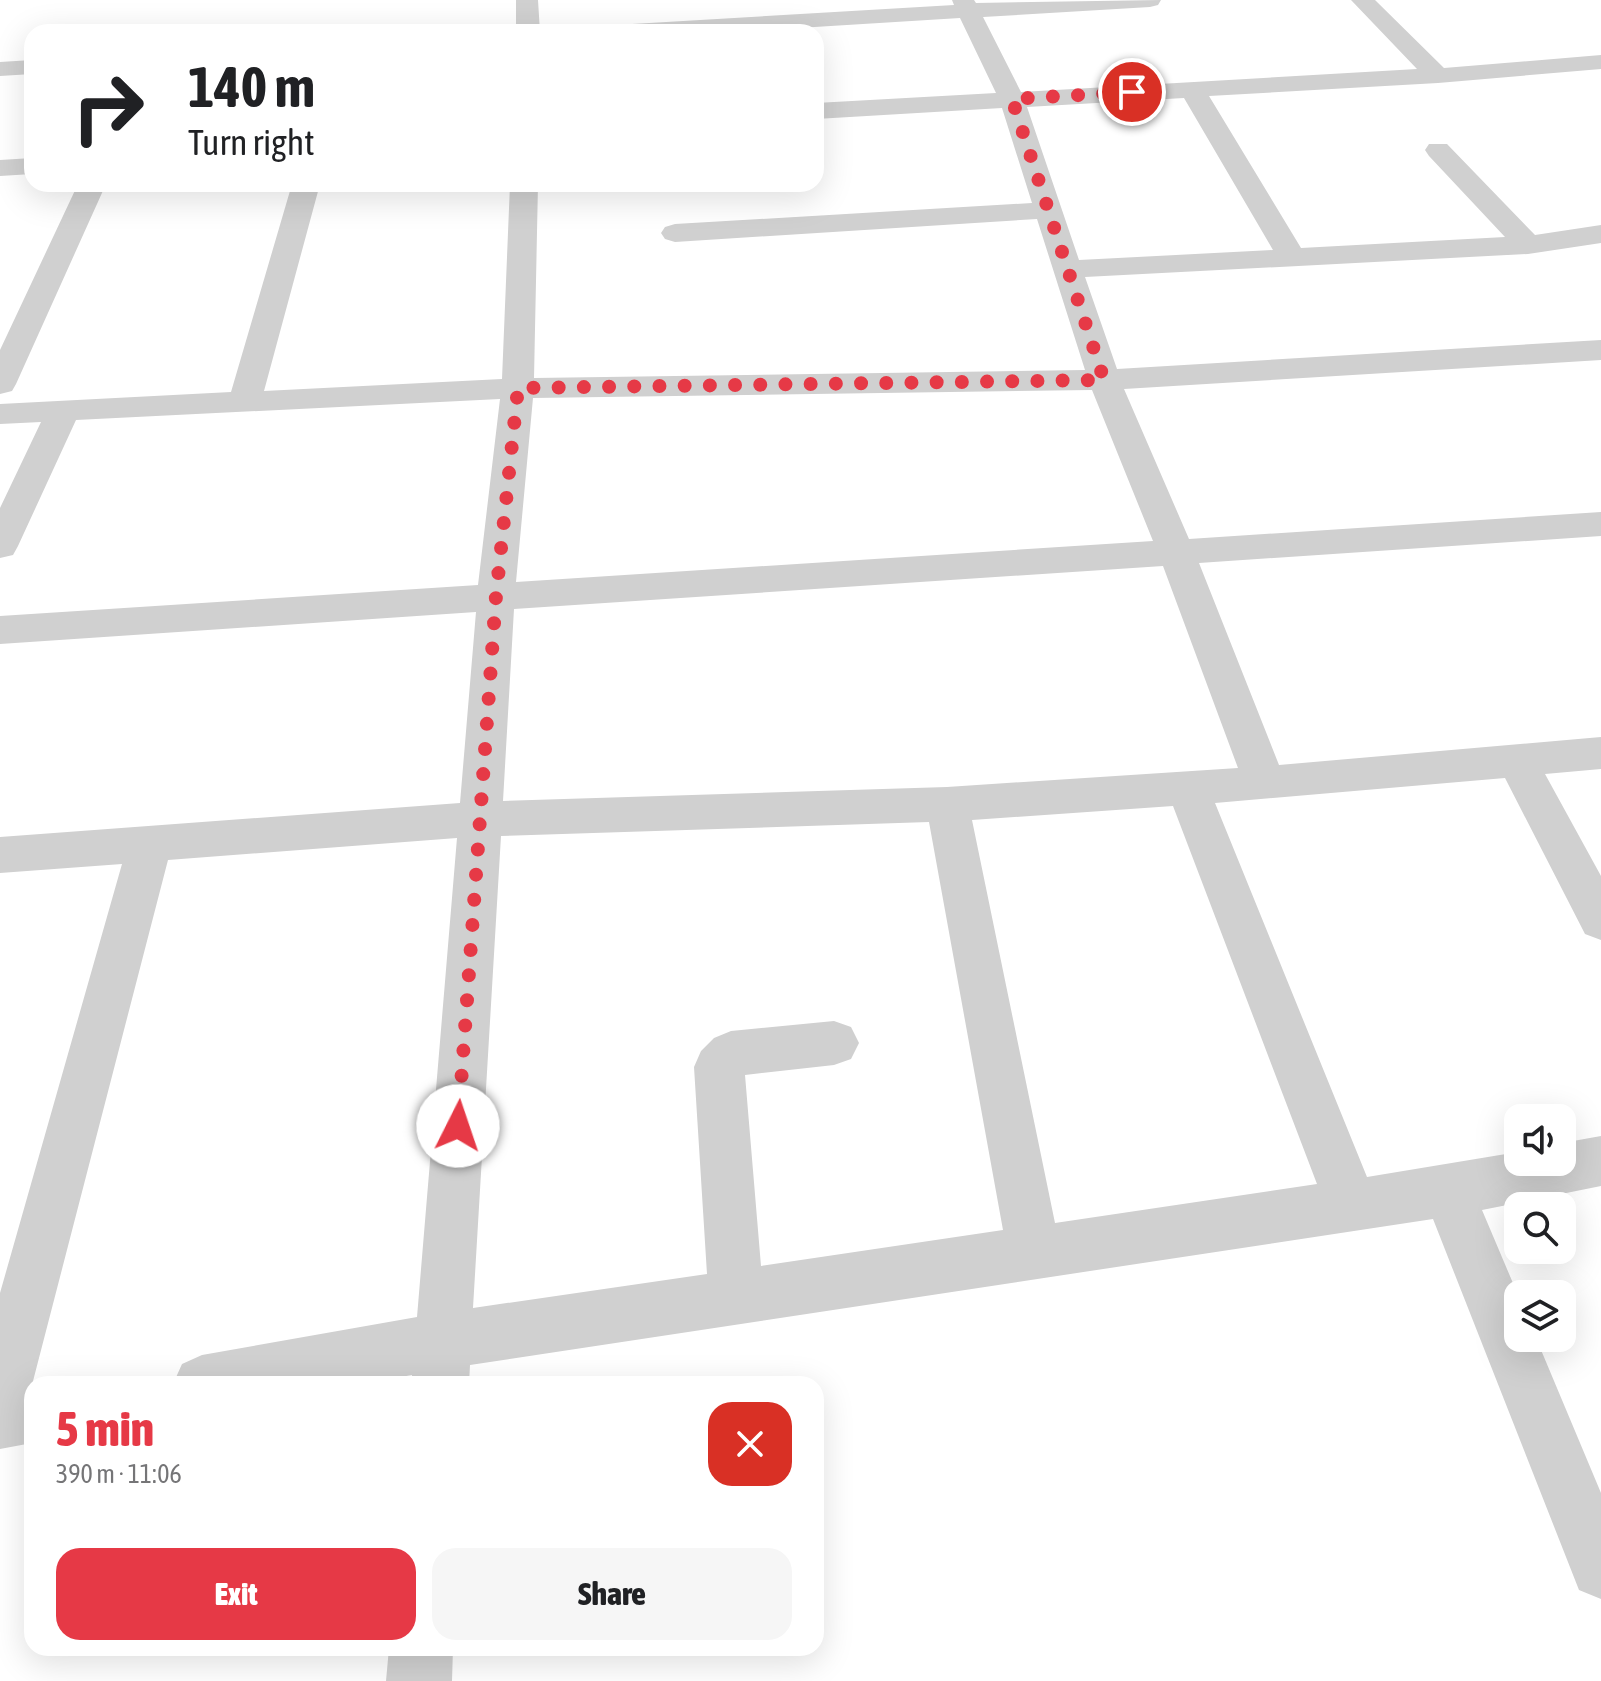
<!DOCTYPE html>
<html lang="en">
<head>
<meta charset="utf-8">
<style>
	body { margin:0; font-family:"Asap Condensed",sans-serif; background:#f6f6f6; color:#202124; height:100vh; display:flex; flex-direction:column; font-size:30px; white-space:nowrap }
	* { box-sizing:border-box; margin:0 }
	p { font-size:26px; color:#757577 }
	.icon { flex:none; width:44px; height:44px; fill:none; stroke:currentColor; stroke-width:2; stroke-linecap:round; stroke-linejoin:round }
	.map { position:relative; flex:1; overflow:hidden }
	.sheet { position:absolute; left:24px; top:1376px; width:800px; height:280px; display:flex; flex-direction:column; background:#fff; border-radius:24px; box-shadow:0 8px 32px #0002 }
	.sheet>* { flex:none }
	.top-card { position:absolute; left:24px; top:24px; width:800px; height:168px; border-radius:24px; box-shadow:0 8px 32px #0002; background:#fff; color:#202124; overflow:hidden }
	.fabs { position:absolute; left:1504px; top:1104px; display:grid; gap:16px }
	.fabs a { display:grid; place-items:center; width:72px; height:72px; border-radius:16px; background:#fff; box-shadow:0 8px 32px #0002; font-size:40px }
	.pin { position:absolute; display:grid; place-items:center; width:68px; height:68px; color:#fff; margin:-34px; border:4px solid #fff; border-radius:50%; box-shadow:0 2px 8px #0007 }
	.me { position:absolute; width:88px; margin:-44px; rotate:4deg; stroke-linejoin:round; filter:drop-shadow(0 0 6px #0008) }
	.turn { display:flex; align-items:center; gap:28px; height:168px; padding:0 32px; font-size:36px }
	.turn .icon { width:104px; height:104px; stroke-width:2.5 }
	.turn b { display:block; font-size:56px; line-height:68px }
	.round { display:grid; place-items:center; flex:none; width:84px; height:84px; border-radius:24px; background:#f6f6f6 }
	.headline { display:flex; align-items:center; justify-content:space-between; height:136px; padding:0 32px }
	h1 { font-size:48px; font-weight:800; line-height:60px; color:#e63946 }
	.primary-button { display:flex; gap:16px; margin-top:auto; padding:16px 32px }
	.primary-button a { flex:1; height:92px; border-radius:24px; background:#e63946; color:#fff; font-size:32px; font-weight:800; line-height:92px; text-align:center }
	.primary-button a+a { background:#f6f6f6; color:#202124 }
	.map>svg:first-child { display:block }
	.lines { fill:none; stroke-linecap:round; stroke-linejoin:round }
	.street { fill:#d0d0d0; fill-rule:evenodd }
	.route { stroke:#e63946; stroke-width:14; stroke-dasharray:0 25.2 }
</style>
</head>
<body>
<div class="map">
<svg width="1601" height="1681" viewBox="0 0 1601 1681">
	<rect width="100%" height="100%" fill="#fff"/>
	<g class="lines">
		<path class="street" d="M516 0H538L540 32H516Z
			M952 0H974L976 3 1161 0 1158 5 1150 7 983 17 1021 92 1417 69 1351 0H1375L1444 68 1601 55V69L1438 83 1209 96 1301 248 1505 237 1429 156 1425 150 1429 144H1447L1535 235 1601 225V243L1528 254 1085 277 1117 369 1601 340V360L1124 389 1189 539 1601 512V536L1199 563 1279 765 1601 737V769L1545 774 1601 876V940L1585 934 1505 778 1215 803 1367 1177 1518 1152V1162H1562V1143L1601 1136V1186L1482 1210 1518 1295V1338H1536L1601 1493V1599L1579 1590 1433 1219 470 1365 469 1384H411L412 1375 361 1384H173L182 1364 202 1355 417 1317 457 838 168 860 32 1385V1443L0 1449V1293L122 864 0 873V837L460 803 476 612 0 644V616L478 585 500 399 76 420 18 546 13 555 0 558V508L41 422 0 424V404L231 392 292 184H320L264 391 502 379 510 184H538L534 378 1085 370 1037 219 675 242 665 239 661 233 665 227 675 224 1032 203 1002 108 816 119V103L996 93 960 18 733 32H603L607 27 615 25 954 5ZM1184 98 1273 250 1079 260 1027 107ZM1092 390 1153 541 516 582 533 398ZM1163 566 1238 768 947 787 503 801 514 609ZM1173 806 1317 1184 1055 1223 972 820ZM929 822 1003 1230 761 1266 745 1075 834 1065 851 1059 859 1043 851 1027 834 1021 731 1031 714 1038 701 1051 694 1067 707 1274 473 1308 501 836Z
			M32 60V74L0 76V62Z
			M32 158V174L0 176V160Z
			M78 184H106L16 384 12 391 0 394V350Z
			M389 1648H453L452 1681H386Z"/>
	</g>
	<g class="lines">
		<path class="route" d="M458 1126 496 596 518 388 1104 380 1012 99 1132 92"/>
	</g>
</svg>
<div class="fabs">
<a><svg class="icon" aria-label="sound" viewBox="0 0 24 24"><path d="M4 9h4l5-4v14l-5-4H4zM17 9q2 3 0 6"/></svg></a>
<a><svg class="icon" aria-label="search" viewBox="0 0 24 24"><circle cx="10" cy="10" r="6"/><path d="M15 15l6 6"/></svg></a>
<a><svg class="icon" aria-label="layers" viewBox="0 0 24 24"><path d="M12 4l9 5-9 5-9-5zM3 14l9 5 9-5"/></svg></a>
</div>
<div class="pin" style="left:1132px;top:92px;background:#d93025"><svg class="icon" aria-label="arrive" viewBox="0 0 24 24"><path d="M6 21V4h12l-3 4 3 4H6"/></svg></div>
<svg class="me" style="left:458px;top:1126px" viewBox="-20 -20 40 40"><circle r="19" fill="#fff"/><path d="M0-13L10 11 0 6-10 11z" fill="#e63946"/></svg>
<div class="top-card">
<div class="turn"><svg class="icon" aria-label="right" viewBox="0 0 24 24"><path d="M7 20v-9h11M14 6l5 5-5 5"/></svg><div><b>140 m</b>Turn right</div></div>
</div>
<section class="sheet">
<div class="headline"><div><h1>5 min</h1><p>390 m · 11:06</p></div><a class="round" style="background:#d93025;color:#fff"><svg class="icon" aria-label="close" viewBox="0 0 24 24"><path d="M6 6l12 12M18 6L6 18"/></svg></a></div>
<div class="primary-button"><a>Exit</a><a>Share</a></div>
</section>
</div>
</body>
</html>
